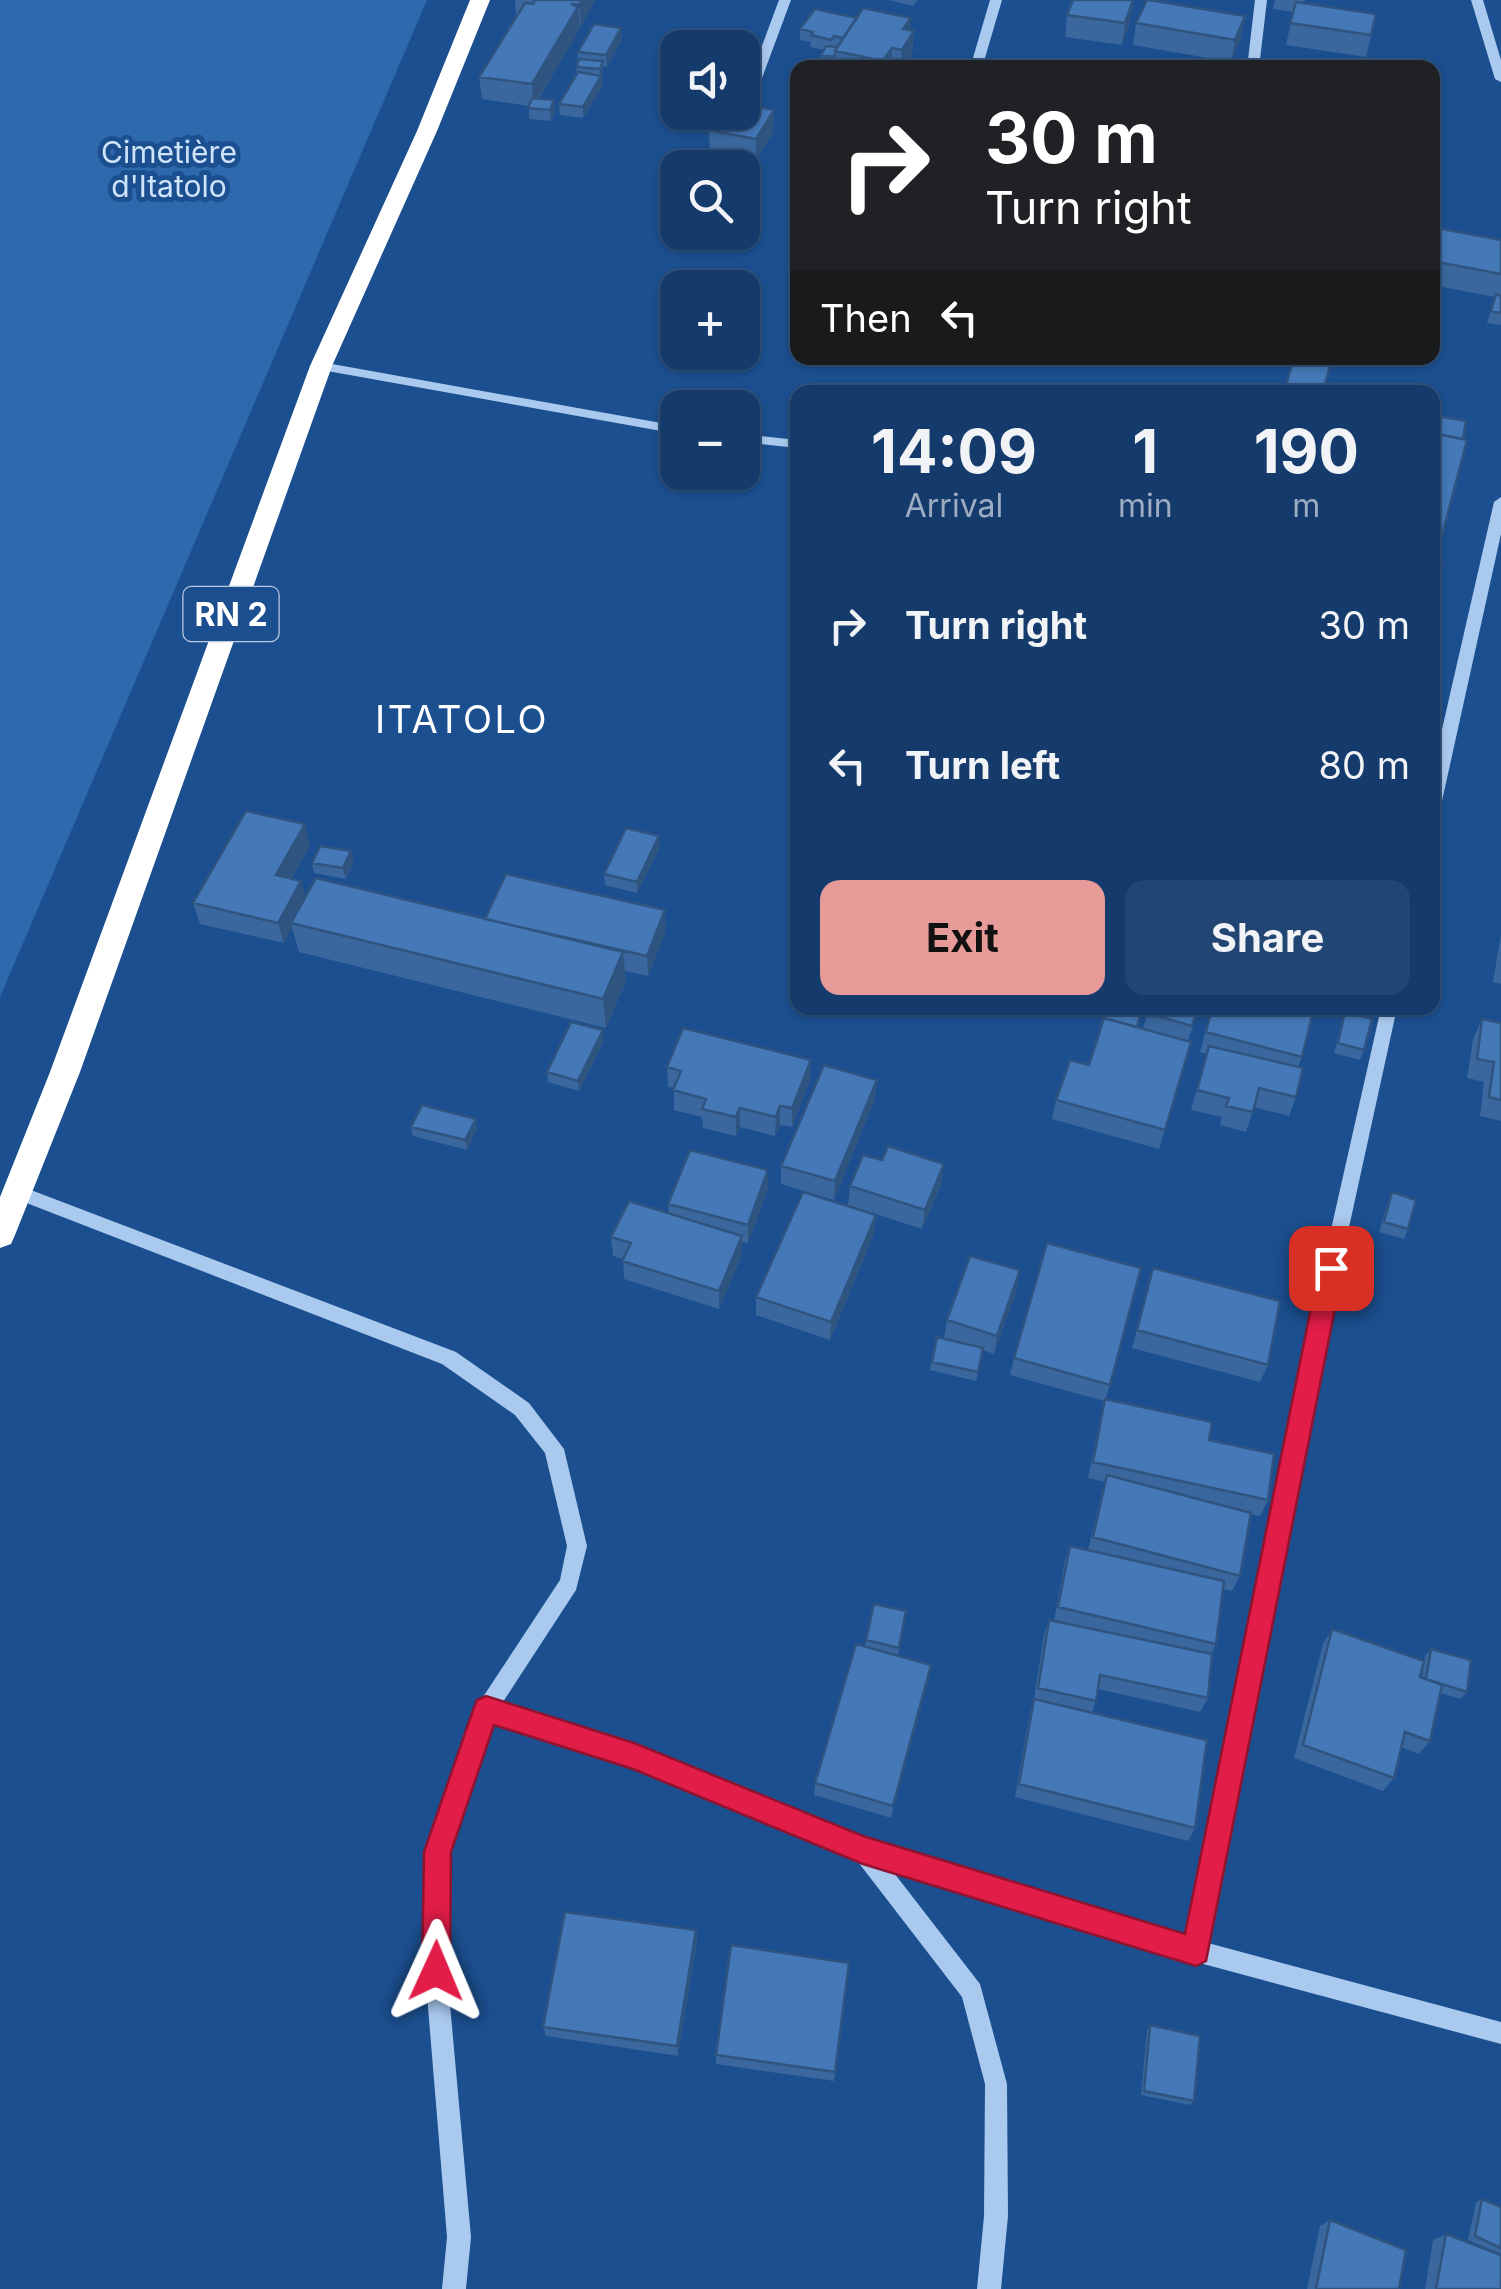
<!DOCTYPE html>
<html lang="en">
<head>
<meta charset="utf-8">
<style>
	body { margin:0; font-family:Inter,sans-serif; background:#214673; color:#f1f3f6; height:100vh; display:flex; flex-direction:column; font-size:38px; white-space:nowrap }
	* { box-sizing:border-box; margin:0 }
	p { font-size:32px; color:#9dadc1 }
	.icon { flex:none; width:55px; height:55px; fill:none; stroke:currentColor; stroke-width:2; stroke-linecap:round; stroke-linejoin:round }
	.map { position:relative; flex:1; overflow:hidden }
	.drawer { position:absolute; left:790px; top:385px; width:650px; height:630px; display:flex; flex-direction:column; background:#143b6b; border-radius:20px; box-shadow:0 2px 8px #0004,0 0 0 2px #33557e }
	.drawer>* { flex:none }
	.banner { position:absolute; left:790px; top:60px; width:650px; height:305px; border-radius:20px; box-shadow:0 2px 8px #0004,0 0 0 2px #33557e; background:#202124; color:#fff; overflow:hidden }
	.fabs { position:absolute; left:660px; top:30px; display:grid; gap:20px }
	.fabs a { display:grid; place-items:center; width:100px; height:100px; border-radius:20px; background:#143b6b; box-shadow:0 2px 8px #0004,0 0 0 2px #33557e; font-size:50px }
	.pin { position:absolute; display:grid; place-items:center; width:85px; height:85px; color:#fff; margin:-42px; border-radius:20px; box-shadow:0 5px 15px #0006 }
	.me { position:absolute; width:110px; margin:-55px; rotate:1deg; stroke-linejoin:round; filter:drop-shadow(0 0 8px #0008) }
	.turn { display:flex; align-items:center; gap:35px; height:210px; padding:0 30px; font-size:45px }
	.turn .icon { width:130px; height:130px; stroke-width:2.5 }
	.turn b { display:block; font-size:70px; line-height:85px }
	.then { display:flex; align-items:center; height:95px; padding:0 30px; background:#0003; gap:20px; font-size:38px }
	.eta { display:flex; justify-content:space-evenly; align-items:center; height:170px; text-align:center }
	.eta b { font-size:60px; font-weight:700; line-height:70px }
	.button { display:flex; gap:20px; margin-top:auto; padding:20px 30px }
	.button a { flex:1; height:115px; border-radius:20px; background:#e69b98; color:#111; font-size:40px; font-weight:700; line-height:115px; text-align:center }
	.button a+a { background:#214673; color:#f1f3f6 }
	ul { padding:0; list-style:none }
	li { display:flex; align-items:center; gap:30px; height:140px; padding:0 30px }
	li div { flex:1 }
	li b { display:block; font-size:38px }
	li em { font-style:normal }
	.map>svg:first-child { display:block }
	.green { fill:#2e69ad }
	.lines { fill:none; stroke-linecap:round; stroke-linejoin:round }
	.minor { fill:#a9c9ee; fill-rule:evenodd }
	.highway { fill:#fff; fill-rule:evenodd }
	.wall { fill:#3a679d }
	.shaded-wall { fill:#305480 }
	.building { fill:#4478b7; stroke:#305480; stroke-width:2.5 }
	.route { fill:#e11d48; stroke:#92132f; stroke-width:2.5 }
	.labels { text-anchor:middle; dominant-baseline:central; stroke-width:10; stroke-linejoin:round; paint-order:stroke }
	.far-park-label { font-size:30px; fill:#cfe3fa; stroke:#1b4f8f }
	.shield { fill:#1b4f8f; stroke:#bbcadd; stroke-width:2.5 }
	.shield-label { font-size:32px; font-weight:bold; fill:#fff }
	.neighbourhood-label { font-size:38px; letter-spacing:2.5px; fill:#fff; stroke:#1b4f8f }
</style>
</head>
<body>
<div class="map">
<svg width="1501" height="2289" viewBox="0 0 1501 2289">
	<rect width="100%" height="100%" fill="#1b4f8f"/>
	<path class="green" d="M0 0H427L0 997Z"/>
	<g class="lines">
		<path class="minor" d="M779 0H791L762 78 752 80 750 78Z
			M990 0H1002L982 68H970Z
			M1255 0H1267L1259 68H1247Z
			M1471 0H1483L1501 60V82L1495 79Z
			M321 362 678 426V434L316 369 314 366Z
			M742 434 798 440V448L742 442Z
			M1501 497V534L1440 810 1432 816V773L1494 502Z
			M1381 1008H1397L1332 1305 1208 1943 1501 2022V2044L1196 1962 891 1869 980 1984 1007 2084 1008 2216 1001 2289H977L984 2216 985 2084 962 1997 855 1858 634 1766 492 1722 448 1851 447 1971 471 2237 466 2289H442L447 2237 425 1971 426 1851 479 1703 560 1580 567 1546 545 1453 515 1415 442 1364 11 1197 8 1192 11 1187 17 1185 23 1187 456 1352 529 1403 564 1449 587 1546 576 1590 501 1705 634 1746 863 1839 1188 1938 1314 1305Z"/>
		<path class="highway" d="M470 0H490L437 131 332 366 80 1072 15 1235 11 1244 0 1248V1197L50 1072 310 366 417 131Z"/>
	</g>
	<path class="wall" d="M515 0H595L539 99 555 112 551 121 529 119V106L482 99 479 77 516 17Z
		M889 0H918L913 6Z
		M1275 0H1305L1304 3 1376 14 1366 57 1286 45 1293 12 1273 9Z
		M1211 10 1245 16 1241 38 1231 62 1133 45 1136 23Z
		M1067 15 1131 18 1122 45 1065 37Z
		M800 29 914 31 912 53 903 68H830L821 66V55L824 50 810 47 811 42 800 40Z
		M622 39 607 67 603 66 602 87 583 118 560 115 559 104 576 75 578 52Z
		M774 110 773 132 756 161 710 152 709 130Z
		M1432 227 1501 240V325L1487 323 1495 297 1432 285Z
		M310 845 292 878 305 897 485 919 666 930 648 976 625 971 626 981 606 1028 299 952 292 928 284 943 200 924 193 903Z
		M660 847 637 893 605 885 604 874Z
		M354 862 346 879 314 873 312 863Z
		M1501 934V984L1493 982Z
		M1149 1008H1199L1188 1041 1191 1042 1159 1149 1052 1119 1056 1100 1089 1065 1137 1027 1143 1029Z
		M1212 1008 1302 1057 1298 1067 1296 1097 1289 1116 1254 1107 1246 1132 1220 1125 1222 1117 1191 1110 1206 1054 1200 1052Z
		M1345 1012 1364 1050 1360 1060 1334 1053Z
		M1482 1019 1501 1023V1121L1480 1116 1484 1082 1467 1078 1473 1039Z
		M604 1040 579 1091 548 1082 547 1072Z
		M811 1060 810 1080 792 1127 780 1125 775 1136 740 1127 736 1136 703 1128 702 1117 674 1110V1088L668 1087 667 1067Z
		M877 1080 875 1099 834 1200 781 1184V1166Z
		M411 1127 477 1129 467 1150 413 1136Z
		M768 1170V1189L748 1243 742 1242V1255L719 1309 624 1279 623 1259 613 1256 611 1237 669 1214 668 1204Z
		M942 1183 922 1229 848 1205 850 1186Z
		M1392 1192 1408 1229 1404 1239 1379 1232 1388 1202Z
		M876 1215 874 1234 830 1340 756 1315V1297Z
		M1141 1268 1106 1399 1209 1440 1268 1500 1260 1516 1251 1514 1240 1576 1232 1591 1223 1589 1216 1644 1211 1654 1208 1698 1200 1712 1098 1689 1096 1701 1092 1712 1195 1828 1188 1841 1015 1797 1030 1712 1034 1699 1044 1634 1049 1620 1054 1621 1065 1561 1070 1546 1088 1550 1105 1482 1088 1478 1104 1401 1010 1375 1014 1358Z
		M1153 1268 1268 1365 1260 1382 1132 1348Z
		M1020 1270 1017 1289 994 1354 983 1350 976 1381 930 1370 937 1337 944 1338 947 1320Z
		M906 1611 898 1655 931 1665 891 1818 814 1795 815 1783 865 1646 866 1640Z
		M1332 1629 1422 1678 1425 1656 1431 1649 1467 1692 1461 1699 1440 1693 1430 1741 1419 1754 1401 1747 1394 1778 1383 1791 1294 1758 1323 1644Z
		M696 1930 697 1941 678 2056 546 2036 543 2027Z
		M849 1963 834 2081 716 2064V2055Z
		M1150 2025 1194 2101 1190 2105 1141 2095 1147 2030Z
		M1482 2199 1501 2207V2254L1468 2240 1476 2202Z
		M1330 2220 1399 2289H1307L1320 2226Z
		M1446 2234 1501 2289H1425L1433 2240Z"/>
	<path class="shaded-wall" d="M582 0H595L581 27 579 5Z
		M1134 0 1131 18 1122 45 1125 23Z
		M578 7 580 29 534 106 532 84Z
		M1245 16 1241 38 1231 62 1235 40Z
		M911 18 910 38 914 31 912 53 903 68H901L903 29Z
		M621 28 622 39 607 67 606 55Z
		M892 48 891 68H883V61Z
		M603 61 602 87 583 118V107L600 77V69Z
		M554 100 555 112 551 121 550 110Z
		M774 110 773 132 756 161V139Z
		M305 824 310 845 282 896 276 875Z
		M659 836 660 847 637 893V882Z
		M351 851 354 862 346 879 343 868Z
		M301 881 307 901 291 923 292 928 284 943 278 923Z
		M665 910 666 930 648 976 647 956Z
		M623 952 626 981 606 1028 603 999Z
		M603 1030 604 1040 579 1091 578 1081Z
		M811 1060 810 1080 792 1127V1108Z
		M877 1080 875 1099 834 1200 835 1181Z
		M780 1106V1125L775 1136 776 1117Z
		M740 1108V1127L736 1136V1117Z
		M476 1119 477 1129 467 1150 465 1140Z
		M944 1164 942 1183 922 1229 925 1210Z
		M768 1170V1189L748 1243V1225Z
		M876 1215 874 1234 830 1340 831 1322Z
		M742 1236V1255L719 1309V1291Z
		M1020 1270 1017 1289 994 1354 997 1336Z
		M931 1665 929 1679 891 1818 893 1806Z
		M696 1930 697 1941 678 2056 677 2046Z"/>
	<path class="building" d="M535 0H582L579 5 571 4 578 7 532 84 479 77 525 3 533 4Z
		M1073 0H1133L1125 23 1067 15Z
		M1147 0H1149L1245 16 1235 40 1136 23Z
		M1296 2 1376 14 1371 35 1290 23Z
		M863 8 911 18 903 29 914 31 902 50 892 48 883 61 835 51Z
		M815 9 857 18 843 38 834 36 831 40 811 35 813 32 800 29Z
		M594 24 621 28 606 55 578 52Z
		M826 46 837 47 834 57 821 55Z
		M1367 58 1415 67 1364 68Z
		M579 59 603 61 600 69 576 67Z
		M578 72 601 76 583 107 559 104Z
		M532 98 554 100 550 110 528 108Z
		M742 104 774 110 756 139 709 130 720 112H742Z
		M1432 227 1501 240V274L1432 261Z
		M1496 294 1501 296V313L1491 311Z
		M1294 358H1332L1323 392H1284Z
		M1432 415 1466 421 1463 439 1432 433Z
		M1432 433 1467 440 1437 555 1432 554Z
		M1432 563 1443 565 1432 608Z
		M246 811 305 824 276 875 301 881 278 923 193 903Z
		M626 828 659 836 637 882 604 874Z
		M320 846 351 851 343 868 312 863Z
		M506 874 665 910 647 956 485 919Z
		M316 878 623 952 603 999 291 923Z
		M1106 1008H1142L1137 1027 1104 1018 1102 1022Z
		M1149 1008H1198L1192 1026 1147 1013Z
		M1212 1008H1314L1302 1057 1206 1032Z
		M1345 1012 1372 1019 1364 1050 1338 1043Z
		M1104 1018 1191 1042 1165 1130 1056 1100 1070 1060 1089 1065Z
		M1482 1019 1501 1023V1100L1489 1097 1494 1062 1477 1059Z
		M571 1022 603 1030 578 1081 547 1072Z
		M683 1028 811 1060 792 1108 780 1106 776 1117 740 1108 736 1117 702 1109 706 1099 673 1090 681 1071 667 1067Z
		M1209 1046 1303 1068 1296 1097 1259 1088 1253 1112 1226 1106 1229 1098 1197 1090Z
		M824 1065 877 1080 835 1181 781 1166Z
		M422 1105 476 1119 465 1140 411 1127Z
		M888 1146 944 1164 925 1210 850 1186 863 1155 882 1160Z
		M690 1150 768 1170 748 1225 668 1204Z
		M803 1192 876 1215 831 1322 756 1297Z
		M1392 1192 1416 1200 1408 1229 1384 1222Z
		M629 1201 742 1236 719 1291 622 1261 631 1243 611 1237Z
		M1047 1243 1141 1268 1110 1385 1014 1358Z
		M970 1256 1020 1270 997 1336 947 1320Z
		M1153 1268 1280 1301 1268 1365 1137 1330Z
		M937 1337 983 1348 978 1372 932 1362Z
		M1105 1399 1212 1422 1209 1440 1274 1454 1268 1500 1093 1462Z
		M1107 1475 1251 1513 1240 1576 1093 1537Z
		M1070 1546 1224 1581 1216 1644 1058 1607Z
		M874 1604 906 1611 899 1648 866 1640Z
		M1049 1620 1212 1654 1208 1698 1100 1675 1096 1701 1038 1688Z
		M1332 1629 1424 1661 1420 1677 1442 1685 1430 1741 1405 1732 1394 1778 1303 1745Z
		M856 1644 931 1665 893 1806 815 1783Z
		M1431 1649 1471 1660 1467 1692 1426 1679Z
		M1034 1699 1207 1740 1195 1828 1019 1784Z
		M565 1912 696 1930 677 2046 543 2027Z
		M731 1945 849 1963 835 2072 716 2055Z
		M1150 2025 1200 2036 1194 2101 1144 2091Z
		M1482 2199 1501 2207V2248L1475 2236Z
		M1330 2220 1406 2250 1399 2289H1316Z
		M1446 2234 1501 2255V2289H1436Z"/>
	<path class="route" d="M1331 1258 1339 1261 1343 1268 1206 1961 1196 1966 863 1864 633 1769 494 1725 451 1852 450 1971 446 1981 436 1985 426 1981 422 1971 424 1852 473 1710 477 1700 486 1696 634 1743 863 1836 1185 1934 1319 1268 1323 1261Z"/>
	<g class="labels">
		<g class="far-park-label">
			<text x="169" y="152">Cimetière<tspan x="169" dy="34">d'Itatolo</tspan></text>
		</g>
		<rect class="shield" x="183.5" y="587" width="95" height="54" rx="8"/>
		<g class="shield-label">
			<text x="231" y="614">RN 2</text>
		</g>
		<g class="neighbourhood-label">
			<text x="462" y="719">ITATOLO</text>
		</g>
	</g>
</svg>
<div class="fabs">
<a><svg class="icon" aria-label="sound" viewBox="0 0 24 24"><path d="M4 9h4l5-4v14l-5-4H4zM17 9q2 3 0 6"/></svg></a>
<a><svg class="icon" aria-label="search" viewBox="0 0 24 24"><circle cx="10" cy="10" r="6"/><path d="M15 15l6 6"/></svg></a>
<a>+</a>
<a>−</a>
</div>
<div class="pin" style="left:1331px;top:1268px;background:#d93025"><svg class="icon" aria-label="arrive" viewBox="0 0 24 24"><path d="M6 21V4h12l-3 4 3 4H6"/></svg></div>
<svg class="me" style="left:436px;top:1971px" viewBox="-20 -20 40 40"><path d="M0-17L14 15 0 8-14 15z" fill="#e11d48" stroke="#fff" stroke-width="4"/></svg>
<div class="banner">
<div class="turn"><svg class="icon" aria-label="right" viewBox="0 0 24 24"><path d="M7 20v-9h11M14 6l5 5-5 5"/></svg><div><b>30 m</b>Turn right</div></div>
<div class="then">Then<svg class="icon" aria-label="left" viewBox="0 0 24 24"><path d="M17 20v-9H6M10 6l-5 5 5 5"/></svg></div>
</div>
<section class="drawer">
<div class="eta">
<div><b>14:09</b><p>Arrival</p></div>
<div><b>1</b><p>min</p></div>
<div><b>190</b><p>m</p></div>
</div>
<ul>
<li><svg class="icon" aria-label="right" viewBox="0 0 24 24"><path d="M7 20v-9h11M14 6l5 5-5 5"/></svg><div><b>Turn right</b></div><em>30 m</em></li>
<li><svg class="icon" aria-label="left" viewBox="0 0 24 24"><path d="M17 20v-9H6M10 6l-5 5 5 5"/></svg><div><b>Turn left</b></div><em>80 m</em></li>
</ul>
<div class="button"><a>Exit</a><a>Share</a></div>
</section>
</div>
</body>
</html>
